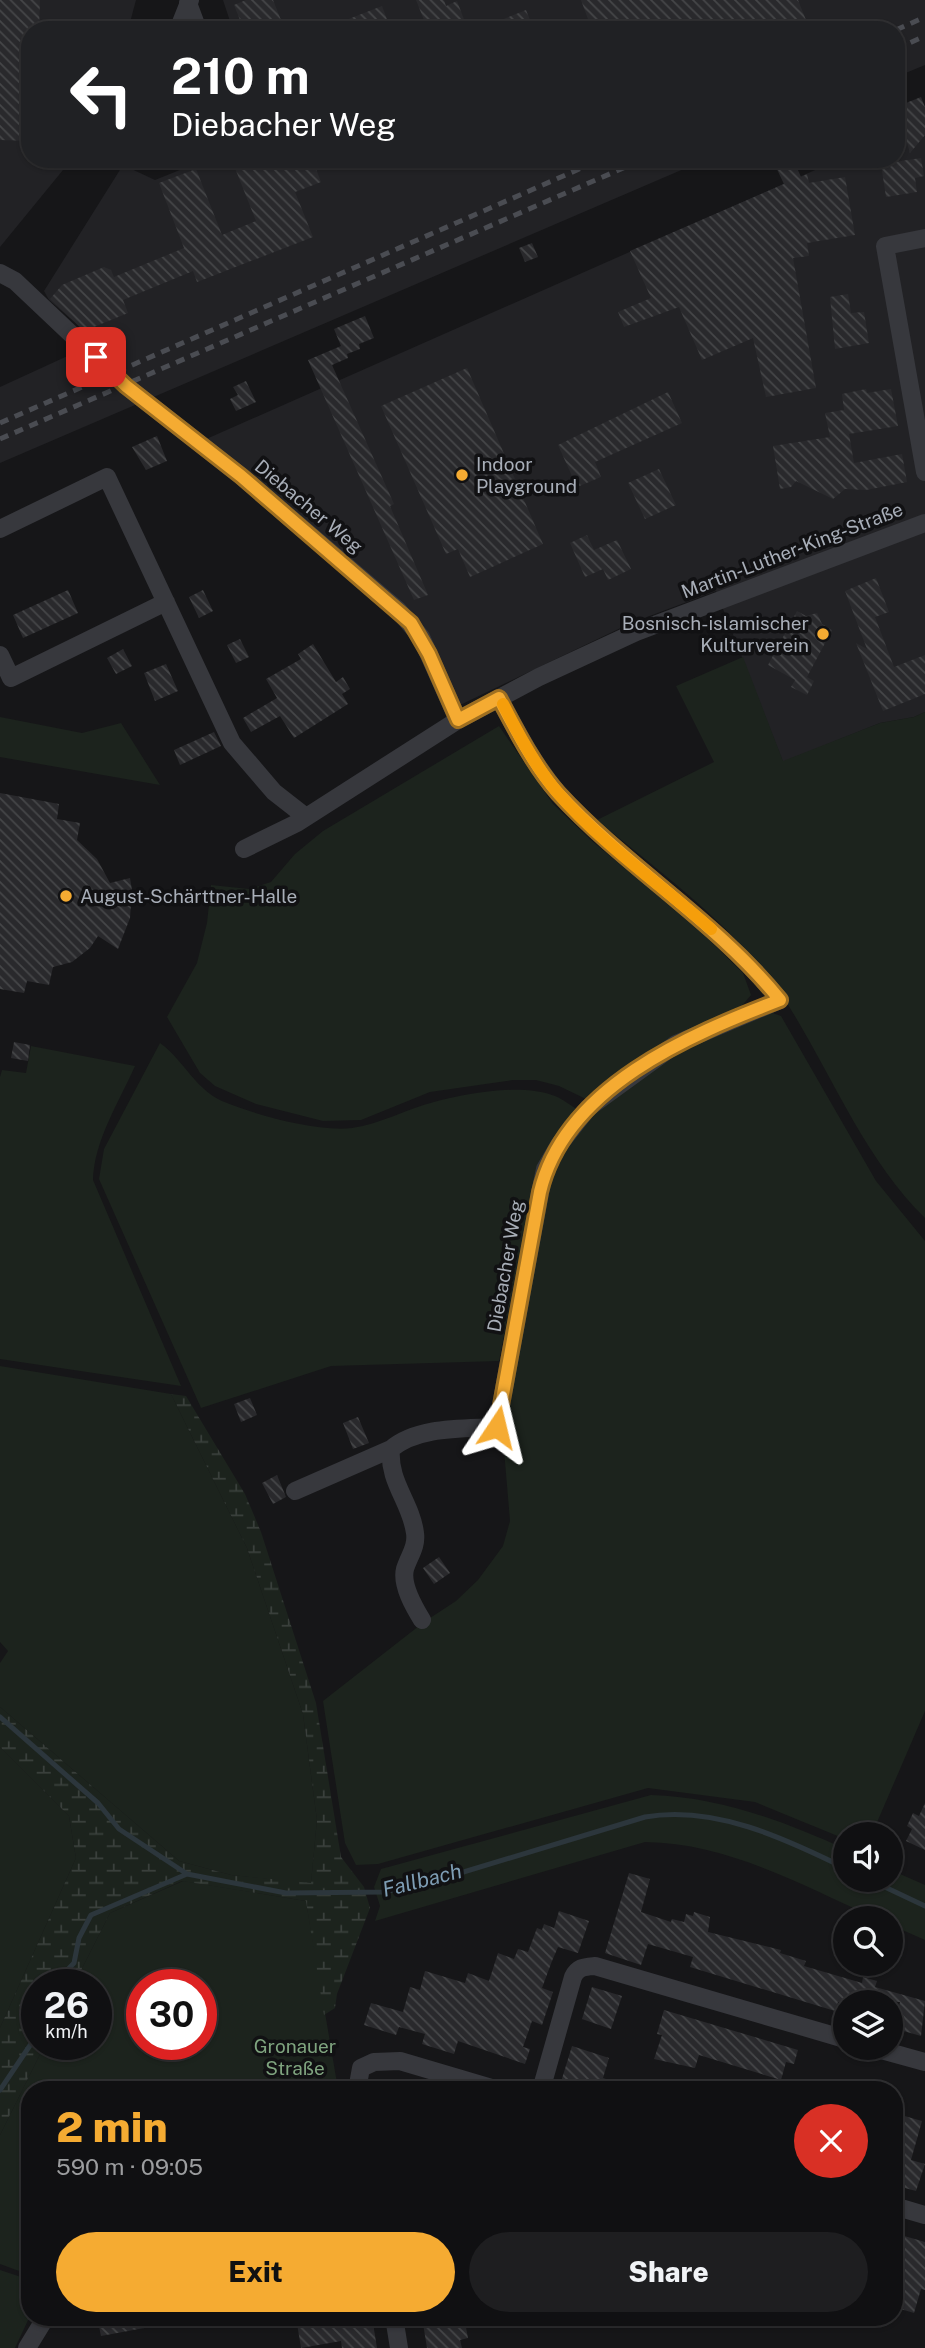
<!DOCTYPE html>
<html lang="en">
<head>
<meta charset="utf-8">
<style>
	body { margin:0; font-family:"Public Sans",sans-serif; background:#1e1e20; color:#f1f3f6; height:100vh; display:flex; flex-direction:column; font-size:26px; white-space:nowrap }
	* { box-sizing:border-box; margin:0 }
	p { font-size:23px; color:#9c9d9f }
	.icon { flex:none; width:38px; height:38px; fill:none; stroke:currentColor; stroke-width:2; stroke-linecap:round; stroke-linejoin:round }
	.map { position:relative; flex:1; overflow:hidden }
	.details { position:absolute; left:21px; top:2081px; width:882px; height:245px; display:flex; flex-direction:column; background:#101012; border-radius:28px; box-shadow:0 2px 5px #0004,0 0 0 2px #303032 }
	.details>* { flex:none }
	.guide { position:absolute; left:21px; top:21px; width:884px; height:147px; border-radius:28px; box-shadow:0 2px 5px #0004,0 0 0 2px #303032; background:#202124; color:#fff; overflow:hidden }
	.fabs { position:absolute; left:833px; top:1822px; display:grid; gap:14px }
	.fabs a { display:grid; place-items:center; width:70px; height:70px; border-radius:50%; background:#101012; box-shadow:0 2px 5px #0004,0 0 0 2px #303032; font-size:35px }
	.speed { position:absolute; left:21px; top:1969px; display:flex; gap:14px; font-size:35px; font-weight:700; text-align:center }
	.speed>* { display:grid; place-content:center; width:91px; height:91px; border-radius:50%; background:#101012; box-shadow:0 2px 5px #0004,0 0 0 2px #303032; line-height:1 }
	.speed small { font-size:18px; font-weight:400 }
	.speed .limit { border:10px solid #d22; background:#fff; color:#111 }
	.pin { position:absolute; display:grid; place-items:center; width:60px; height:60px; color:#fff; margin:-30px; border-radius:14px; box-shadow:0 4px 10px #0006 }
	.me { position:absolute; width:77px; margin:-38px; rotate:10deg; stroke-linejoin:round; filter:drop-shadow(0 0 5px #0008) }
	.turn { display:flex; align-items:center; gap:24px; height:147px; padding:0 35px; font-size:32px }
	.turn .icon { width:91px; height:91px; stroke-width:2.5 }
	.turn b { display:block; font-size:49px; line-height:60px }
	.round { display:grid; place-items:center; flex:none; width:74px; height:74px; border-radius:37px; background:#1e1e20 }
	.head { display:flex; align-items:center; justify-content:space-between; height:119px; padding:0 35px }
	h1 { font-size:42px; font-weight:800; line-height:52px; color:#f5ab32 }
	.button { display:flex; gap:14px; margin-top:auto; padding:14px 35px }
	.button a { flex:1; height:80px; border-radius:42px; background:#f5ab32; color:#111; font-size:28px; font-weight:800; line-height:80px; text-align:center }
	.button a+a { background:#1e1e20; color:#f1f3f6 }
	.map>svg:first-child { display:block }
	.built { fill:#222225 }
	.green { fill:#1c231d; fill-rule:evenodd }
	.wetland { fill:url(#wetland-marsh) }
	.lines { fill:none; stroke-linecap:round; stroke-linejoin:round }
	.stream { stroke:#2c363c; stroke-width:5 }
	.building { fill:url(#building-back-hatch) }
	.minor { stroke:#37383d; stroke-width:18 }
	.rail { stroke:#4a4c52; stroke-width:5; stroke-dasharray:9 7; stroke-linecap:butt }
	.route-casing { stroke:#9f6f20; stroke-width:18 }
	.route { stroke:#f5ab32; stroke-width:12 }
	.slow { stroke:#f59e0b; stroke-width:12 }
	.poi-dot { fill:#f5ab32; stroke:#111113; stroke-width:2.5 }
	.labels { text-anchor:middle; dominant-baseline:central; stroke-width:7; stroke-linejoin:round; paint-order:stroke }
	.poi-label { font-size:19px; fill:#a8aeb8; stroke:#111113; text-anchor:start }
	.street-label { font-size:19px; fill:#a8aeb8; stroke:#111113 }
	.park-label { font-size:19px; fill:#7fa47f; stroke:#111113 }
	.water-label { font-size:21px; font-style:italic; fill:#7e9db4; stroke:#111113 }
</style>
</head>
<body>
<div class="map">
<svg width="925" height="2348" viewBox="0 0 925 2348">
	<defs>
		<pattern id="wetland-marsh" width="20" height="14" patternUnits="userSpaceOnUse" patternTransform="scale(1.75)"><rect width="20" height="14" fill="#1c231d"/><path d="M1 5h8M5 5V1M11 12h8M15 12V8" fill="none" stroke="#3a403c"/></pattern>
		<pattern id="building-back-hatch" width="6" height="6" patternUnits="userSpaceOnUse" patternTransform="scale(1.75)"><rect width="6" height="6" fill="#29292c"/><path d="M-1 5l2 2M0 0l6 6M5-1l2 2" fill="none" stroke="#454648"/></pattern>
	</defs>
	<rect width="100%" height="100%" fill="#161618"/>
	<path class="built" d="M0 0H136L128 30H30V159H72L0 247Z
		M223 0H925V65L896 77V30H233Z
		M925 122V712L914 717 880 723 783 762 716 591 631 623 458 706 412 612 204 440 840 159H896V135Z
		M207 159H707L0 463V387L98 342 49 300 44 291 123 165 155 180Z"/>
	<path class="green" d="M743 657 783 761 880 723 914 717 925 712V1218C863 1157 831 1072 785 1000 738 928 662 874 597 820L714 762 676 686Z
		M0 717 82 733 121 723 160 785 0 757Z
		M499 726 553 804 593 842 692 923 743 973 751 995 740 1008 670 1039 588 1100 559 1086 536 1080H513L430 1092 361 1120 323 1121 256 1104 215 1086 200 1073 167 1017 197 963 207 923 211 885 249 889 271 882 295 854 323 831Z
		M767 1011 781 1016 876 1181 925 1241V1711L872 1834H845V1839L755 1802 648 1788 378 1864 356 1865 345 1843 323 1701 424 1622 456 1601 478 1580 503 1546 510 1521 502 1426 550 1169 592 1110 679 1048Z
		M160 1043C185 1061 196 1092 227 1103 260 1116 318 1132 352 1128 381 1124 406 1109 434 1102 469 1093 521 1083 555 1096 563 1099 571 1106 578 1110L533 1186 499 1361 331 1366 201 1408 99 1179 104 1149Z
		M31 1046 135 1066C119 1102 94 1141 93 1180L181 1386 0 1359V1077L2 1070 26 1073Z
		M0 1366 171 1394 247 1548 303 1714 317 1820 311 1884 231 1875 179 1861 0 1707V1663L8 1651 0 1642Z
		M0 1747 69 1816 76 1858 0 2028Z
		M651 1795C720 1797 783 1821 845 1849V1880H891V1870L925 1885V1940L891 1925V1918H876C801 1885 728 1843 645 1842L375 1921 380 1906 374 1887 381 1869Z
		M183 1881 306 1901 338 2089 30 2090V2275L0 2264V2135L45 2044H96V1984H74L110 1913ZM142 1984H201V2044H142Z
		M0 2270 30 2280V2316L15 2348H0Z"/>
	<path class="wetland" d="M171 1394 186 1396 245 1494 261 1532 316 1703 341 1857 364 1887 370 1908 337 1994 335 2008 324 2015 306 1901 182 1881 110 1913 74 1984H37V2044H45L0 2135V2028L76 1858 69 1816 0 1747V1707L179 1861 231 1875 311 1883 317 1820 303 1714 247 1548Z"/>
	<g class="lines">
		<path class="stream" d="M0 1717 98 1803 119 1829 187 1874 286 1893 384 1892 424 1884 645 1817C714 1805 784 1838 845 1868
			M870 1880 925 1906
			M54 1984 74 1963 79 1938 91 1915 187 1874
			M0 2090 37 2035"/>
	</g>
	<path class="building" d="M0 0H40L39 30H30V141L0 140Z
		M246 0H273L285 30H244L234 5Z
		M416 0H444L446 6 457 1 468 30H428Z
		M581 0H798L806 20 783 30H592Z
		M382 6 391 30H323V29Z
		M526 10 534 30H479V29Z
		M921 97 925 107V135L910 153 902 126 896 128V107Z
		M921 158 924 176 915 178 917 192 886 197 881 164Z
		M243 159H312L321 182 295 192 313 237 197 282 193 271 135 295 123 300 128 313 84 331 50 299 62 285 104 267 111 270 114 277 184 248 159 183 196 169 222 235 256 221 233 163Z
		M772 159H793L801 177 807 174 809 183 845 177 855 235 807 243 809 256 793 258 816 388 766 397 753 338 702 360 679 307 624 327 618 312 651 298 630 251 784 184Z
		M532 243 538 257 525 262 519 248Z
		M848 294 851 313 864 312 869 343 835 349 830 297Z
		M365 316 374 338 359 344 360 349 347 354 348 358 332 365 394 504 390 506 428 595 414 600 308 360 341 346 334 329Z
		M467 368 543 544 470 577 458 549 446 554 381 406Z
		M246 381 256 402 236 411 230 399 238 395 233 387Z
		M866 389 867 393 891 389 898 426 849 434 854 463 902 454 907 482 866 490 845 489 833 499 796 481 791 487 780 489 773 446 830 437 825 413 844 410 842 394Z
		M668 392 682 423 595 462 601 477 577 487 558 445Z
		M157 436 167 461 146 470 132 447Z
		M659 469 676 505 645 519 628 483Z
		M587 535 594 550 617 540 631 569 608 580 603 569 585 577 570 543Z
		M876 578 889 612 875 617 894 667 925 655V694L883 711 856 643 867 649 845 591Z
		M68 590 78 613 23 638 13 615Z
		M203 590 213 611 199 618 189 597Z
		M797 611 806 616 817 613 822 624 832 630 807 677 814 681 807 695 791 687 795 680 768 665Z
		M240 639 249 657 236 663 227 645Z
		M313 644 336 682 343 677 350 689 342 694 348 704 294 738 280 716 251 732 243 718 277 698 266 679 301 659 298 654Z
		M123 649 132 666 116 674 107 658Z
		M166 664 178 691 155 701 144 673Z
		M214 732 221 746 180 765 174 750Z
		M0 793 59 804 57 819 80 823 77 840 97 859 110 883 130 878 132 890 130 918 118 949 98 936 90 948 72 962 53 967 49 985 27 981 24 993 0 989Z
		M14 1042 30 1045 28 1061 11 1058Z
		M250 1398 257 1415 241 1422 234 1404Z
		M358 1417 369 1443 353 1449 343 1423Z
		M277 1475 286 1497 273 1504 262 1483Z
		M439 1557 450 1573 434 1584 423 1568Z
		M925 1803V1850L906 1841 912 1829 907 1826 913 1813 919 1816Z
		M629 1873 650 1879 641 1912 671 1922 672 1919 684 1922 686 1914 693 1916 694 1912 710 1917 708 1932 781 1950 780 1953 806 1961 804 1966 862 1983 863 1977 877 1981 875 1987 925 2001 921 2036 893 2028 900 2002H838L835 2011 690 1967 693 1957 648 1944 641 1965 605 1953Z
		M559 1911 589 1921 578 1953 558 1947 552 1961 542 1988 553 1992 542 2025 532 2021 523 2047 530 2049 525 2064 458 2041 454 2054 422 2044 425 2034 399 2027 396 2035 364 2025 371 2003 403 2012 410 1987 420 1990 425 1971 465 1983 468 1973 489 1981 498 1953 514 1959 518 1949 528 1952 537 1928 542 1930 544 1924 554 1928Z
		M592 1987 622 1996 611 2029 582 2019Z
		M664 2010 798 2050 794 2064 786 2062 781 2080 699 2055 695 2068 654 2059 662 2035 657 2034Z
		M572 2046 609 2058 603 2078 630 2087 629 2090H575L560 2085Z
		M901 2115 922 2121 911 2160 925 2164 916 2191 894 2185V2124L899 2126Z
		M894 2233 925 2242V2290L921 2289 914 2313 894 2307Z
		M97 2317H165L166 2324 101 2336Z
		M296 2317H332L333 2323 372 2317 377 2348H342L341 2341 301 2348Z
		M422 2317H464L468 2338 460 2340 462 2348H427Z"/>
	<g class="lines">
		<path class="minor" d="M188 3 198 30
			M178 30 190 0
			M925 238 885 246 925 472
			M0 273 15 281 126 386 241 476 398 610 421 637 458 720
			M0 529 107 477 232 743 274 792 306 817
			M0 655 11 678 166 602
			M244 849 297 823 458 720 539 677 636 632 925 523
			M295 1491 391 1449
			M422 1620C414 1607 401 1585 405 1569 409 1556 417 1547 415 1533 411 1502 388 1482 391 1449 418 1426 463 1429 497 1427L540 1193 545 1169 559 1145 588 1108 676 1044 780 1000C716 921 627 868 558 793 534 765 516 730 499 698
			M874 2048 925 2062
			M357 2090 361 2068 374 2062 400 2061 498 2090
			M541 2090 573 1977C578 1967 584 1967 595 1966L845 2039
			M894 2206 925 2215
			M394 2317 399 2348
			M27 2348 46 2317"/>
		<path class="rail" d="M896 30 925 17
			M896 49 925 36
			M0 423 602 159
			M0 439 644 159"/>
	</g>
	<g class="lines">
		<g class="route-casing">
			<path id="route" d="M96 357 126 386 241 476 411 623 429 654 458 720 499 698C516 730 534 766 558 793 627 868 716 921 780 1000 689 1035 565 1087 540 1192L497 1427"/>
		</g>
		<use href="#route" class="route"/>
		<path class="slow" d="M503 704C518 734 535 766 557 792 601 843 660 884 711 929"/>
	</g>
	<g class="poi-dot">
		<circle cx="462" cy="475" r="7"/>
		<circle cx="823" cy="634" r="7"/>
		<circle cx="66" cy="896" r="7"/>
	</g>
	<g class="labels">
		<g class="poi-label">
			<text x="476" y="464">Indoor<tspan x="476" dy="22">Playground</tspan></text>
			<text x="809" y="623" text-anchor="end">Bosnisch-islamischer<tspan x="809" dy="22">Kulturverein</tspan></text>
			<text x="80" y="896">August-Schärttner-Halle</text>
		</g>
		<g class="street-label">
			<text transform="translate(309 506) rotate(40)">Diebacher Weg</text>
			<text transform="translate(792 550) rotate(-21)">Martin-Luther-King-Straße</text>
			<text transform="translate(505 1266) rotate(-80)">Diebacher Weg</text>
		</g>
		<g class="park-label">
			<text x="295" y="2046">Gronauer<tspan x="295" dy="22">Straße</tspan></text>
		</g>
		<g class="water-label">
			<text transform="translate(422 1880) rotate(-14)">Fallbach</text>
		</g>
	</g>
</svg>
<div class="fabs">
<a><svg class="icon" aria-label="sound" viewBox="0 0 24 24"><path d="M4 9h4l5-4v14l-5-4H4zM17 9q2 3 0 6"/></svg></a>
<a><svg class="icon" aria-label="search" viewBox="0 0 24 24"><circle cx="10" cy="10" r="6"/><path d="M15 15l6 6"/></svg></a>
<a><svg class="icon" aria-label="layers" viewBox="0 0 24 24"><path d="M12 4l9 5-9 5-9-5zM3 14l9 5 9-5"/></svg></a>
</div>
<div class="speed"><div>26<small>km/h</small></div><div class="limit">30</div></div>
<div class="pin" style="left:96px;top:357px;background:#d93025"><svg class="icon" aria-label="arrive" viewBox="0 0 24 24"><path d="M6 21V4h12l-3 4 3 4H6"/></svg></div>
<svg class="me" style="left:497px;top:1427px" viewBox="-20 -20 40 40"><path d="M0-17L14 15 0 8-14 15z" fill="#f5ab32" stroke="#fff" stroke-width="4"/></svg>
<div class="guide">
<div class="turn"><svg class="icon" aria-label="left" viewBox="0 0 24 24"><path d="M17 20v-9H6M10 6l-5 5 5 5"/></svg><div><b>210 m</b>Diebacher Weg</div></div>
</div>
<section class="details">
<div class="head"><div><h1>2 min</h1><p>590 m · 09:05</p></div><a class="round" style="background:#d93025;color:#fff"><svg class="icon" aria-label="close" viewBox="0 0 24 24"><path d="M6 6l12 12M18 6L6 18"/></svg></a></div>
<div class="button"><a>Exit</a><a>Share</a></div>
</section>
</div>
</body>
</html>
